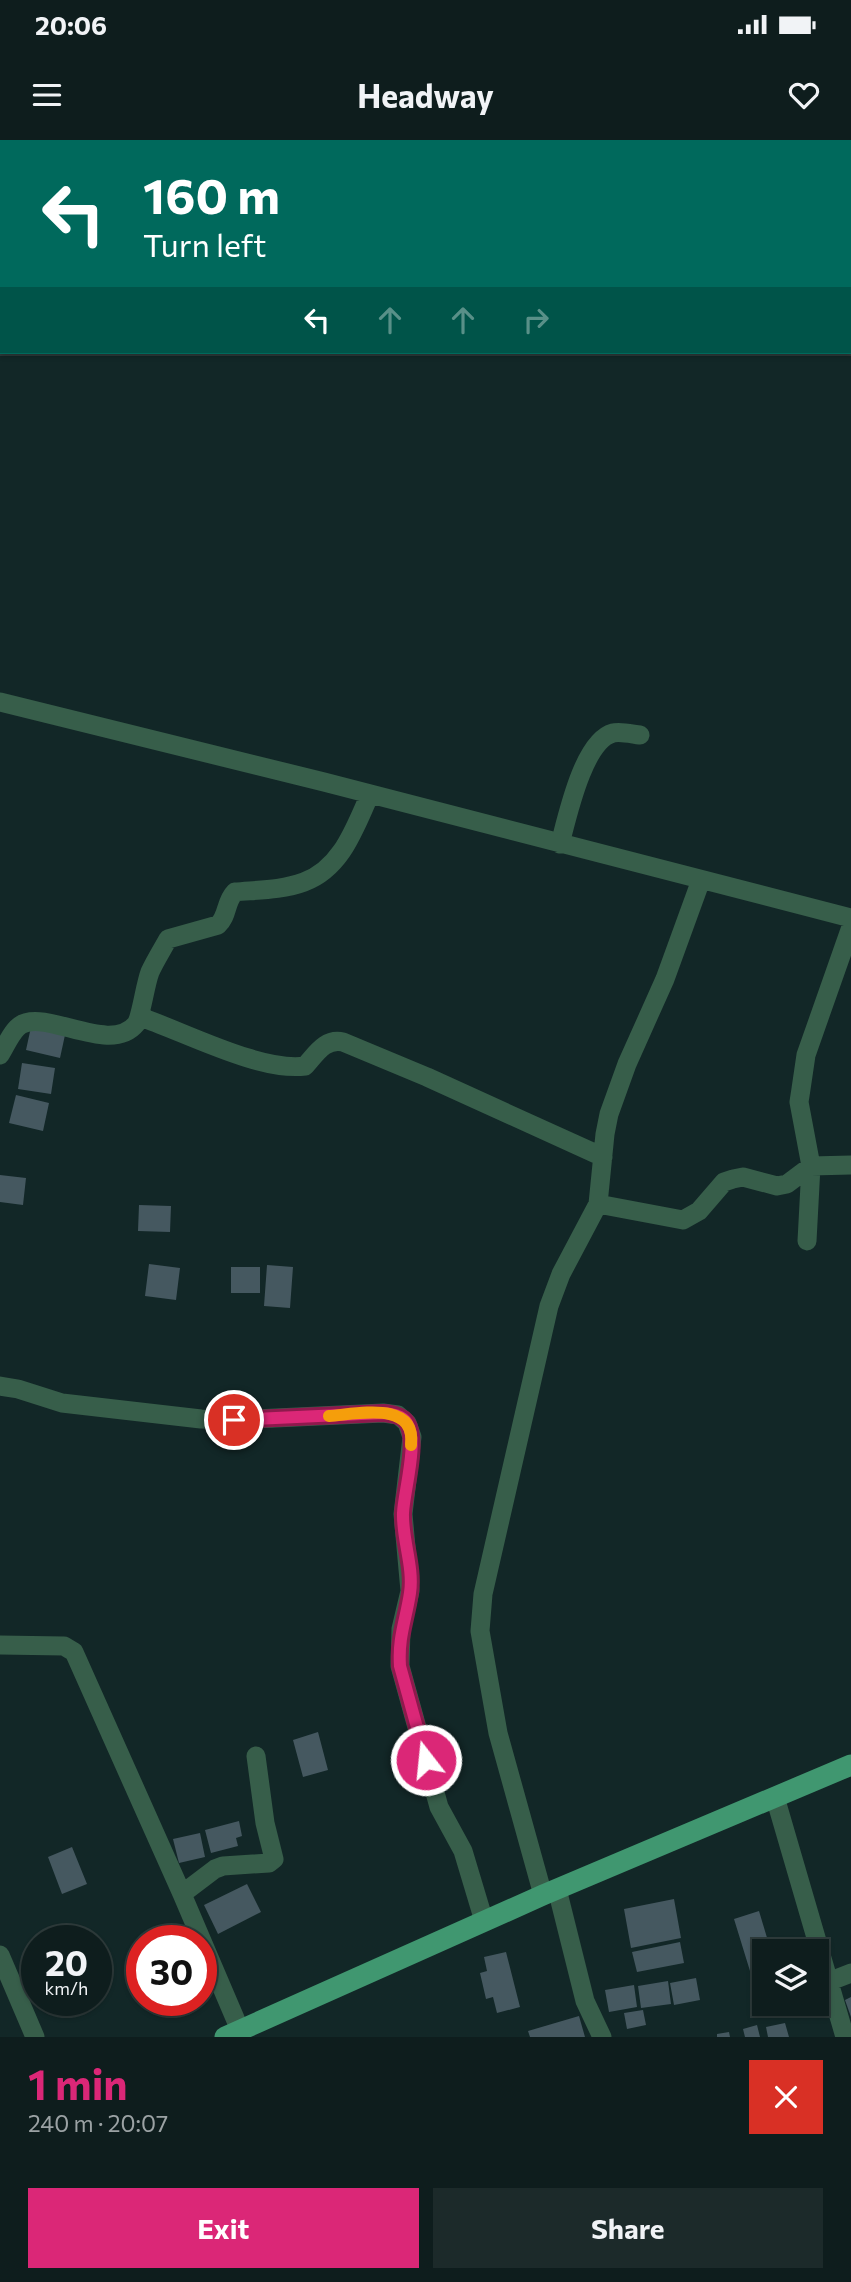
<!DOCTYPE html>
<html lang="en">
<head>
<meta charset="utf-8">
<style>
	body { margin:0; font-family:Commissioner,sans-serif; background:#1c2a2a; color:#f1f3f6; height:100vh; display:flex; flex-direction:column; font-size:26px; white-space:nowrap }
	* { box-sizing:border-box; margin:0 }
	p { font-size:23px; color:#9ba2a4 }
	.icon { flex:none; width:38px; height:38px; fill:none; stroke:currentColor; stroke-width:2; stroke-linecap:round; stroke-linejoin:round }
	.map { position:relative; height:1897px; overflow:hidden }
	.sheet { display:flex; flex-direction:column; background:#0e1d1d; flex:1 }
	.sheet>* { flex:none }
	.top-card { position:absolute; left:0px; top:0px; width:852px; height:214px; box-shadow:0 2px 5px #0004,0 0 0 2px #2e3b3b; background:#00695c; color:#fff; overflow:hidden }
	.fabs { position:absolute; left:752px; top:1799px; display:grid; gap:14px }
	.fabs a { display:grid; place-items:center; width:77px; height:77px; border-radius:0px; background:#0e1d1d; box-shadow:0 2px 5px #0004,0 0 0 2px #2e3b3b; font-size:35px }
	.speed { position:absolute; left:21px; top:1785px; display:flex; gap:14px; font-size:35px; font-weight:700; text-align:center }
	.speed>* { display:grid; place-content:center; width:91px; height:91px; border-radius:50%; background:#0e1d1d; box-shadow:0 2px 5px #0004,0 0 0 2px #2e3b3b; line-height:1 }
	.speed small { font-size:18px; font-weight:400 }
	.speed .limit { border:10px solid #d22; background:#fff; color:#111 }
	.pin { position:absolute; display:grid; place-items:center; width:60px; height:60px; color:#fff; margin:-30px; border:4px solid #fff; border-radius:50%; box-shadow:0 2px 7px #0007 }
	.me { position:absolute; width:77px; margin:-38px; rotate:344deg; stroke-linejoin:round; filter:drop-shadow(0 0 5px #0008) }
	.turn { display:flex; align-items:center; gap:24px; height:147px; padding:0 28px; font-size:32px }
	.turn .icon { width:91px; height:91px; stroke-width:2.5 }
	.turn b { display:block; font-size:49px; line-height:60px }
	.lanes { display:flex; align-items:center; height:66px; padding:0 28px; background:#0003; justify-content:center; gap:35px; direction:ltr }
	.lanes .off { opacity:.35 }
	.round { display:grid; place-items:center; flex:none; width:74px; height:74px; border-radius:0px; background:#1c2a2a }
	.overview { display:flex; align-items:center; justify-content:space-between; height:119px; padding:0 28px }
	h1 { font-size:42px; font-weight:700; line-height:52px; color:#db2777 }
	.cta { display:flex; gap:14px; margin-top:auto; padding:14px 28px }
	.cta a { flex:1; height:80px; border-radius:0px; background:#db2777; color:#fff; font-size:28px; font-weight:700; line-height:80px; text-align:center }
	.cta a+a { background:#1c2a2a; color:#f1f3f6 }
	.status { display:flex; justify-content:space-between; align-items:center; height:49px; padding:0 35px; background:#0e1d1d; direction:ltr }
	.status svg { height:19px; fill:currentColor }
	header { display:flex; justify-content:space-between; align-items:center; height:91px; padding:0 28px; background:#0e1d1d; font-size:32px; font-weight:700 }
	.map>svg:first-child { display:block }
	.building { fill:#455860 }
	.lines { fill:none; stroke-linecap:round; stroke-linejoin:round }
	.minor { stroke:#375e4a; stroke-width:19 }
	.major { stroke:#409770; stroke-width:21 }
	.route-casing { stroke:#8e194d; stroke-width:18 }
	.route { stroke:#db2777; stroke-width:12 }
	.slow { stroke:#f59e0b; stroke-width:12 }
</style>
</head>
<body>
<div class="status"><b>20:06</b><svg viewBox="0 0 49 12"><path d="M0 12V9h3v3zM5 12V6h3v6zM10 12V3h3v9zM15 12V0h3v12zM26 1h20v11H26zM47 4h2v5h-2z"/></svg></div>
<header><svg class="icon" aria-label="menu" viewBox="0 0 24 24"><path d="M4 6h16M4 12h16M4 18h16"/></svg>Headway<svg class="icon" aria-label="heart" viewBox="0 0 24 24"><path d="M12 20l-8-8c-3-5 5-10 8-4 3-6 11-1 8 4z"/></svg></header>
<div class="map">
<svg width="851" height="1897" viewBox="0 0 851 1897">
	<rect width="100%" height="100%" fill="#122727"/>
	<path class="building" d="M31 887 65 895 60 918 26 910Z
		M22 923 55 928 51 954 18 949Z
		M16 955 49 963 43 991 9 983Z
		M0 1035 26 1038 23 1065 0 1062Z
		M139 1065 171 1066 170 1092 138 1091Z
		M149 1124 180 1128 176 1160 145 1156Z
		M267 1125 293 1127 290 1168 264 1166Z
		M231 1127H260V1153H231Z
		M318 1592 328 1630 303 1637 293 1600Z
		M239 1681 242 1696 236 1698 238 1706 211 1713 205 1690Z
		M200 1693 205 1717 179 1723 173 1699Z
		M72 1707 87 1744 62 1754 48 1717Z
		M247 1744 261 1772 218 1794 204 1765Z
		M674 1759 681 1798 631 1808 624 1769Z
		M759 1771 771 1811H765V1841L754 1844 734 1779Z
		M680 1802 684 1823 637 1832 632 1812Z
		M506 1812 520 1867 497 1873 493 1857 486 1859 480 1833 487 1831 484 1817Z
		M696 1838 700 1860 674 1865 670 1843Z
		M668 1841 671 1864 641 1868 638 1846Z
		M634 1845 637 1867 609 1872 605 1850Z
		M851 1857V1877L845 1860Z
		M643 1870 646 1885 627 1889 624 1873Z
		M579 1876 585 1897H530L528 1891Z
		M785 1883 789 1897H768L766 1887Z
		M757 1885 760 1897H745L743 1889Z
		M729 1892 730 1897H717V1894Z"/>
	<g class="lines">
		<path class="minor" d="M0 562 324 642 851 778
			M560 704C567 678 583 601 613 593 620 591 632 594 640 595
			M141 874 146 879C188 894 262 932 305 926 316 914 325 898 343 902L427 937 603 1017
			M0 915C5 907 10 895 17 888 40 864 109 917 136 884 141 877 145 845 150 832 155 821 162 810 168 799L218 785C228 776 225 762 235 752 257 750 283 750 304 742 342 728 355 687 370 654
			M598 1064 683 1080 699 1071 724 1042 733 1039 743 1037 777 1046 787 1044 811 1026 851 1025
			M807 1101 811 1026 799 962 801 949 806 915 851 787
			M0 1246 18 1249 62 1263 201 1279 234 1280 383 1273 398 1275 407 1283 412 1297 403 1374 410 1451 401 1489 400 1526 439 1667 463 1711 484 1781
			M0 1505 64 1506 74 1512 182 1754 240 1890
			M775 1657 845 1897
			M557 1749 585 1861 602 1897
			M182 1754 215 1729 223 1726 269 1723 274 1719 265 1683 256 1616
			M543 1755 498 1593 480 1491 483 1454 549 1166 561 1134 598 1064 605 994 609 974 627 924 665 839 701 740
			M0 1815 35 1897
			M828 1842 851 1833"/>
		<path class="major" d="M225 1897 543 1755 851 1625"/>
	</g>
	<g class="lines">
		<g class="route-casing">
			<path id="route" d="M234 1280 383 1273C392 1274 402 1275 407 1283 419 1301 404 1351 403 1373 402 1399 414 1427 410 1453 406 1480 398 1497 400 1526L426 1620"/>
		</g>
		<use href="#route" class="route"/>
		<path class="slow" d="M329 1276C358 1274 416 1260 411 1305"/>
	</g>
</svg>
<div class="fabs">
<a><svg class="icon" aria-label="layers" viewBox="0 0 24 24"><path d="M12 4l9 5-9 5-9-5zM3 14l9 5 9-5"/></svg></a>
</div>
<div class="speed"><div>20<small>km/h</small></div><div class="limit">30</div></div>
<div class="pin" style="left:234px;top:1280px;background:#d93025"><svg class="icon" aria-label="arrive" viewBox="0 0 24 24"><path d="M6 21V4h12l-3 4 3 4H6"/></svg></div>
<svg class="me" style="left:426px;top:1620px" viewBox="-20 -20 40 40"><circle r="17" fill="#db2777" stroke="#fff" stroke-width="3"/><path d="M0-11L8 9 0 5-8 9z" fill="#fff"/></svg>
<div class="top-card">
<div class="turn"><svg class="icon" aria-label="left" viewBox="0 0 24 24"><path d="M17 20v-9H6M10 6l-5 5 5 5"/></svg><div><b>160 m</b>Turn left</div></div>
<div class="lanes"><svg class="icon" aria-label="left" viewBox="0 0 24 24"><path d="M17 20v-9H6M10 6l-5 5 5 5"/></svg><svg class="icon off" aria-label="ahead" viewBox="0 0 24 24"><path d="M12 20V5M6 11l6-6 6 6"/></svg><svg class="icon off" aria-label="ahead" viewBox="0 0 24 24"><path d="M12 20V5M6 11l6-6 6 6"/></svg><svg class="icon off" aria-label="right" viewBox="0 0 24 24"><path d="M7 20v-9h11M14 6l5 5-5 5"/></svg></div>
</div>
</div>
<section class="sheet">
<div class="overview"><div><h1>1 min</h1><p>240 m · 20:07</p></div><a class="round" style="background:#d93025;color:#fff"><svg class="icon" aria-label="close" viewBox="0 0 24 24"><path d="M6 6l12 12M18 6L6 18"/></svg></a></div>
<div class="cta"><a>Exit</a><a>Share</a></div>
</section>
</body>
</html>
